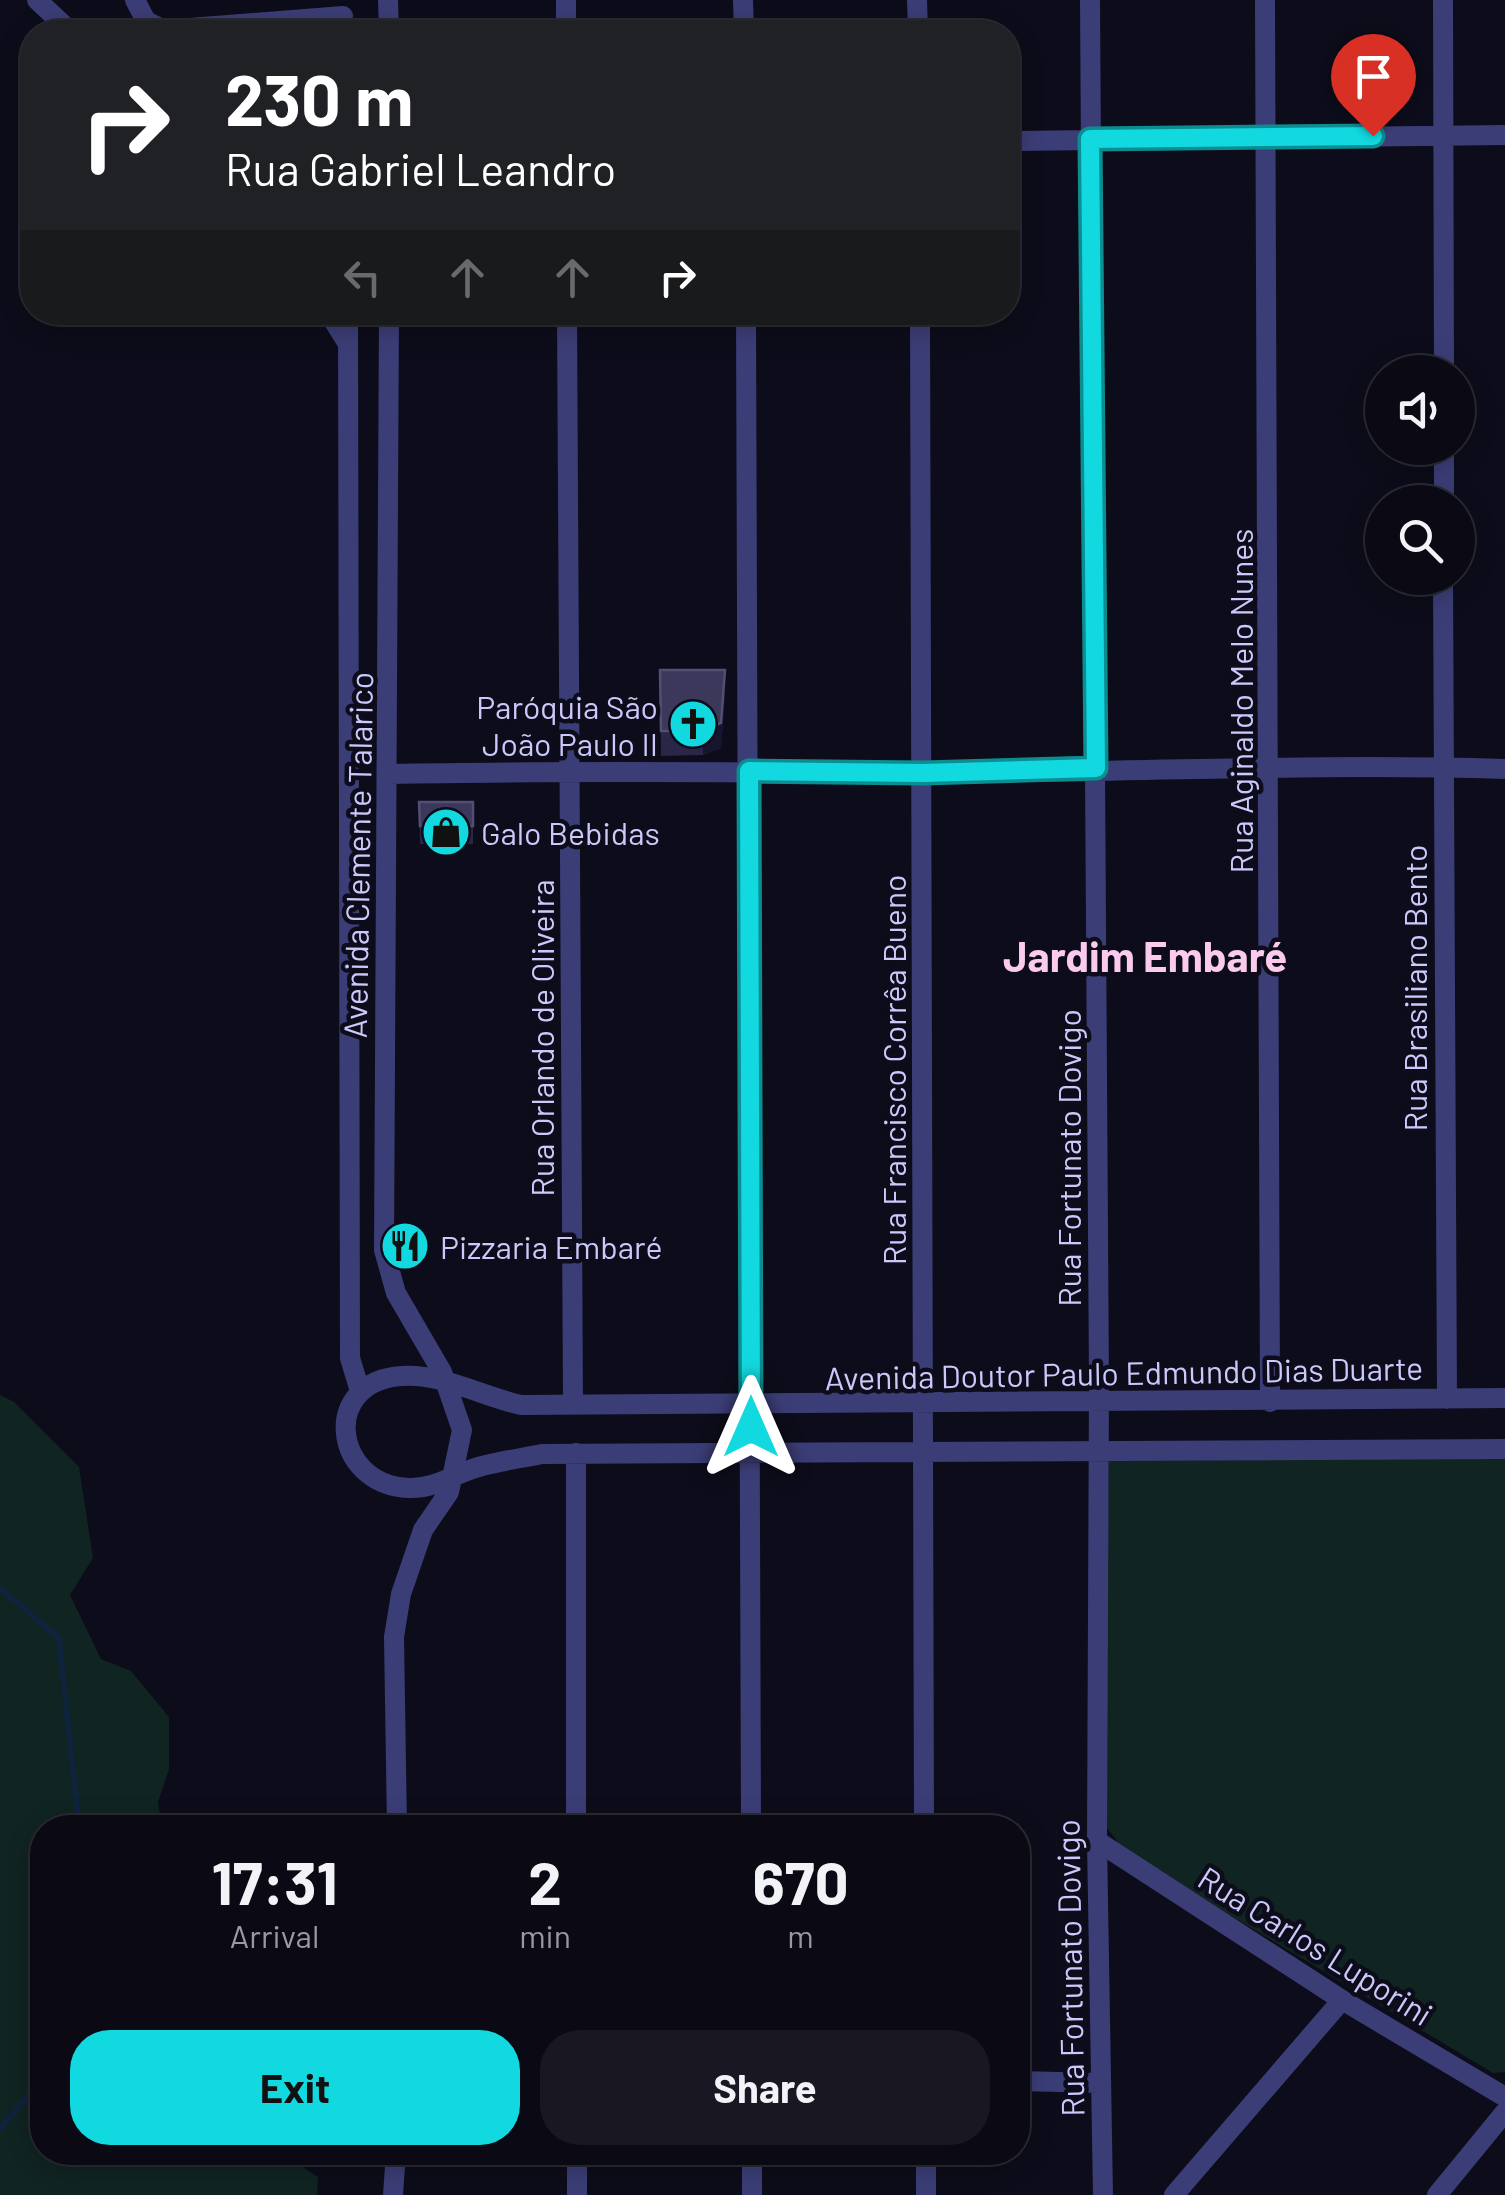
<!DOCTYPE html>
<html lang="en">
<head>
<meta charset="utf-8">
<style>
	body { margin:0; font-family:Barlow,sans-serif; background:#181722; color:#f1f3f6; height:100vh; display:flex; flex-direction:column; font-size:38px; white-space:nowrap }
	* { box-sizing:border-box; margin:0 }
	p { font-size:32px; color:#999aa0 }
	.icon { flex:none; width:55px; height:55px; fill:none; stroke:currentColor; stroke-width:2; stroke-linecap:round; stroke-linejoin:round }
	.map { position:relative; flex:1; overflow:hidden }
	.panel { position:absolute; left:30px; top:1815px; width:1000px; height:350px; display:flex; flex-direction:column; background:#0a0914; border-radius:40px; box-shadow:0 5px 25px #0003,0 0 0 2px #2a2a34 }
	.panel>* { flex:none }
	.hud { position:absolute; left:20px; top:20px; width:1000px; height:305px; border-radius:40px; box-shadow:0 5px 25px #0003,0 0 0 2px #2a2a34; background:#202124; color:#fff; overflow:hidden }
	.controls { position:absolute; left:1365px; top:355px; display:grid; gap:20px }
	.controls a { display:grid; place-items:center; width:110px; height:110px; border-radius:50%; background:#0a0914; box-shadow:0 5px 25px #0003,0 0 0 2px #2a2a34; font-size:50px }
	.pin { position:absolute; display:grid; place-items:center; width:85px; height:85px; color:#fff; margin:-102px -42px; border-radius:50% 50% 50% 0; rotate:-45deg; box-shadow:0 0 10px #0007 }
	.pin .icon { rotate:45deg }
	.me { position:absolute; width:110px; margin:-55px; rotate:0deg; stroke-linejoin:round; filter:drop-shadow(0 0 8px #0008) }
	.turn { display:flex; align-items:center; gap:35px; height:210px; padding:0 40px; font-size:45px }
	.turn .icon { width:130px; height:130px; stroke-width:2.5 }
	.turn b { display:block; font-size:70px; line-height:85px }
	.lanes { display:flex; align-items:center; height:95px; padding:0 40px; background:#0003; justify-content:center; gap:50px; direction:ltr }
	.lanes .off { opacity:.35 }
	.eta { display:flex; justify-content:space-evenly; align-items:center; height:170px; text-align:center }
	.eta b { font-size:60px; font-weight:700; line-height:70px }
	.action { display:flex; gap:20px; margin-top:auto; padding:20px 40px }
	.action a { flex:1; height:115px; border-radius:40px; background:#12d9df; color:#111; font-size:40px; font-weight:700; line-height:115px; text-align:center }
	.action a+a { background:#181722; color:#f1f3f6 }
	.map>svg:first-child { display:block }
	.green { fill:#102421 }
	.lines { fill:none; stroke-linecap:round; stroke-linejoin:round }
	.stream { stroke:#0f233c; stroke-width:6 }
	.minor { stroke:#3b3d76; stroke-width:20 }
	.wall { fill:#2a2648 }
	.shaded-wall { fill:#17142d }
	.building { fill:#3b385b; stroke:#524e74; stroke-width:2.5 }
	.route-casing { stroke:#0c8d91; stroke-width:25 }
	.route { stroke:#12d9df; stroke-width:18 }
	.labels { text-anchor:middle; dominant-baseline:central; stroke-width:9; stroke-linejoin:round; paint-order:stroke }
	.street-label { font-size:32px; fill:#cbc9fb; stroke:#0d0c1a }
	.poi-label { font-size:32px; fill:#cbc9fb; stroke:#0d0c1a; text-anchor:start }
	.district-label { font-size:42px; font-weight:bold; fill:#fbcbed; stroke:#0d0c1a }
</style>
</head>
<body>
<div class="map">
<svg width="1505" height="2195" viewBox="0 0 1505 2195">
	<rect width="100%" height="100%" fill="#0d0c1a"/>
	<path class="green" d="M0 1395 14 1402 79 1467 93 1558 70 1595 101 1659 131 1671 169 1717V1769L158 1802 162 1827 42 1828V2152L281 2153 318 2177 317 2195H0Z
		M1505 1458V2072L1493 2073 1126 1853 1104 1824 1109 1461Z"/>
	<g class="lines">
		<path class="stream" d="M0 1588 59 1638 79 1828
			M0 2129 42 2079"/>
		<path class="minor" d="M37 0 71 32
			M135 0 146 21 164 30 343 16
			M388 0 389 32
			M566 0V32
			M743 0 744 32
			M917 0 918 32
			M1090 0 1099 1385 1097 1841 1103 2195
			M1265 0 1270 1402
			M1443 0 1444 372
			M1008 141 1505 135
			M328 312 348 344
			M348 312 350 1358 360 1391
			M389 312 384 1250 396 1293 442 1372 462 1430 449 1492 423 1530 401 1594 394 1637 397 1828
			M567 312 573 1403
			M746 312 751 1828
			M920 312 924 1828
			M1444 502V448
			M1443 578 1447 1399
			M389 774C566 770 743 773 920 773 1115 773 1310 763 1505 769
			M1505 1398 521 1405C484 1397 441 1373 402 1376 320 1381 332 1485 409 1488 436 1489 457 1472 482 1466 502 1461 522 1458 542 1454L1505 1449
			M576 1453V1828
			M1097 1841 1342 2000 1505 2097
			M1018 2081 1100 2083
			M577 2152V2195
			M752 2152V2195
			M926 2152V2195
			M393 2195 396 2152
			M1174 2195 1342 2000
			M1437 2195 1505 2112"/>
	</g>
	<path class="wall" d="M660 670 725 695 721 748 703 755 661 756Z
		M419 802H473V844H420Z"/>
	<path class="shaded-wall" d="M725 670V695L721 748 703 755V731Z"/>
	<path class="building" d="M660 670H725L721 723 703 731H661Z
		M419 802H473V826H420Z"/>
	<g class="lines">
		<g class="route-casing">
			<path id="route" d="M751 1427 749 771 923 773 1096 768 1090 139 1373 136"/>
		</g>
		<use href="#route" class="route"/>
	</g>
	<defs>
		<g id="church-disc" transform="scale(2.5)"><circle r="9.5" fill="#12d9df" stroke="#0d0c1a"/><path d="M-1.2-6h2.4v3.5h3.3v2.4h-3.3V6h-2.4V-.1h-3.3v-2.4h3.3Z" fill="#111"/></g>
		<g id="shop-disc" transform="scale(2.5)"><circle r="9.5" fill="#12d9df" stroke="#0d0c1a"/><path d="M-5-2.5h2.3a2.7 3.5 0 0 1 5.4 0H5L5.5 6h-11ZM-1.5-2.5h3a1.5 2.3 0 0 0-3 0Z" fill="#111"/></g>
		<g id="restaurant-disc" transform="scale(2.5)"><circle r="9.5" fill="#12d9df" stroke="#0d0c1a"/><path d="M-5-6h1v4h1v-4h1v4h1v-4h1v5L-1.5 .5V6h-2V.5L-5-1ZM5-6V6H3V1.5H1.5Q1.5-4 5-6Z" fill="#111"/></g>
	</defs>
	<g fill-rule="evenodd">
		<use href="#church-disc" x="693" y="724"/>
		<use href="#shop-disc" x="446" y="832"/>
		<use href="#restaurant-disc" x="405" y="1246"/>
	</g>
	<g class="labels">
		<g class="street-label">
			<text transform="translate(1240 701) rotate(-90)">Rua Aginaldo Melo Nunes</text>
			<text transform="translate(357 855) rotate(-89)">Avenida Clemente Talarico</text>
			<text transform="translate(1414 988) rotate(-90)">Rua Brasiliano Bento</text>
			<text transform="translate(541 1038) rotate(-90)">Rua Orlando de Oliveira</text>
			<text transform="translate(893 1070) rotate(-90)">Rua Francisco Corrêa Bueno</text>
			<text transform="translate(1068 1158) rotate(-90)">Rua Fortunato Dovigo</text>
			<text transform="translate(1124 1372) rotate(-1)">Avenida Doutor Paulo Edmundo Dias Duarte</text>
			<text transform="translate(1316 1945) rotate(32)">Rua Carlos Luporini</text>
			<text transform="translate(1069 1968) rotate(-91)">Rua Fortunato Dovigo</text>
		</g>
		<g class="poi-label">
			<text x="658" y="706" text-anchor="end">Paróquia São<tspan x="658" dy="37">João Paulo II</tspan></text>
			<text x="481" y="832">Galo Bebidas</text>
			<text x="440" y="1246">Pizzaria Embaré</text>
		</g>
		<g class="district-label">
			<text x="1145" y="955">Jardim Embaré</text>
		</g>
	</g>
</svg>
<div class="controls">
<a><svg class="icon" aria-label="sound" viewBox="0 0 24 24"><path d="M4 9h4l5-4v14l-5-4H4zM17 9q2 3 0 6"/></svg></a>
<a><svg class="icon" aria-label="search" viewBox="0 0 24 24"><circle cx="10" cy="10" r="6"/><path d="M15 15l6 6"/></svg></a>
</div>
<div class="pin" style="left:1373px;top:136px;background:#d93025"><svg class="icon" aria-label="arrive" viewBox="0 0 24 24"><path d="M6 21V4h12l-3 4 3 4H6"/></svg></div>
<svg class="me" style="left:751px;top:1427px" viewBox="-20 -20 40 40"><path d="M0-17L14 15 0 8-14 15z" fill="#12d9df" stroke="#fff" stroke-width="4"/></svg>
<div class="hud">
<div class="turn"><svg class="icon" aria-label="right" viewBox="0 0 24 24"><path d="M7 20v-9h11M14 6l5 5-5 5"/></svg><div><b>230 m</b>Rua Gabriel Leandro</div></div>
<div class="lanes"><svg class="icon off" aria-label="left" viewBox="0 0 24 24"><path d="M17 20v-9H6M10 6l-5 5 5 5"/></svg><svg class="icon off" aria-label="ahead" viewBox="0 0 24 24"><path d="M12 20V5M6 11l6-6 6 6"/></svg><svg class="icon off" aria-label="ahead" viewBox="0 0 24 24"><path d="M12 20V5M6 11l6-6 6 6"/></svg><svg class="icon" aria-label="right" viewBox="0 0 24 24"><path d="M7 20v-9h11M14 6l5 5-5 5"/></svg></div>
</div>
<section class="panel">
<div class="eta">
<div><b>17:31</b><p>Arrival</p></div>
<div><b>2</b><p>min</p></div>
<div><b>670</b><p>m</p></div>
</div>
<div class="action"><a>Exit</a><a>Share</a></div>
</section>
</div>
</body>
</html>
